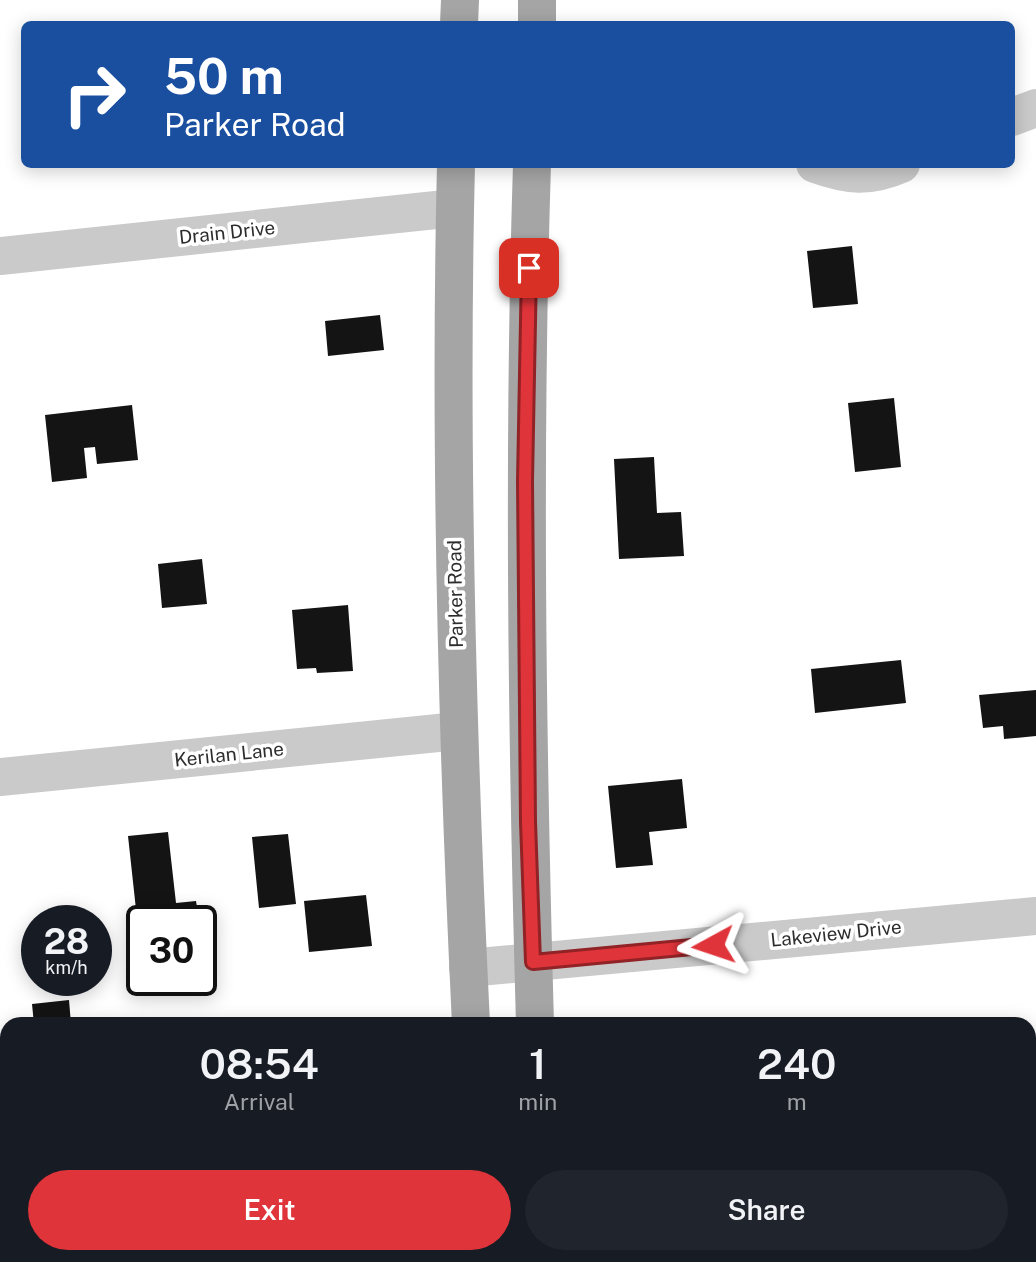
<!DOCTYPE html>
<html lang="en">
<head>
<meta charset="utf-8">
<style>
	body { margin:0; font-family:"Public Sans",sans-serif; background:#20242c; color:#f1f3f6; height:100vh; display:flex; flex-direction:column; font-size:26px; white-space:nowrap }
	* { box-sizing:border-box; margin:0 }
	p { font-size:23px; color:#9ea1a6 }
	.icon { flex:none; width:38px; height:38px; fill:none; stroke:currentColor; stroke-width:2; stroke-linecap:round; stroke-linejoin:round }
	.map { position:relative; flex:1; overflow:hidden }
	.side { position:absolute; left:0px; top:1017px; width:1036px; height:247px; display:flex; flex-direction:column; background:#171b24; border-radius:21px 21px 0 0; box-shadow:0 4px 18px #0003 }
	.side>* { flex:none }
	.guide { position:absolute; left:21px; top:21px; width:994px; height:147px; border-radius:10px; box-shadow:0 4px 18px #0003; background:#1a4fa0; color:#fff; overflow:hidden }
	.speed { position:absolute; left:21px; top:905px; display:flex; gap:14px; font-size:35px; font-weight:700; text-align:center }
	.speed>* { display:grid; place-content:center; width:91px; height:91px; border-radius:50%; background:#171b24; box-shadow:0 4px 18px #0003; line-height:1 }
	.speed small { font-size:18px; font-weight:400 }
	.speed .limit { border:4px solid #111; border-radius:10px; background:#fff; color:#111 }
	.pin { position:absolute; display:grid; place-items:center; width:60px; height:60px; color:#fff; margin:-30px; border-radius:14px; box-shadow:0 4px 10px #0006 }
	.me { position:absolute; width:77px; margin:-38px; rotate:265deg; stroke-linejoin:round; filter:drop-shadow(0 0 5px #0008) }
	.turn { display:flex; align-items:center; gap:24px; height:147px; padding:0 28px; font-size:32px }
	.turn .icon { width:91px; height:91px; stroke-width:2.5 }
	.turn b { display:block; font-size:49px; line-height:60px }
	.eta { display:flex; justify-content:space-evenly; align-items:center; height:119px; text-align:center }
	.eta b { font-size:42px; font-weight:600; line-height:49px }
	.action { display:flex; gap:14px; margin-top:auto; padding:14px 28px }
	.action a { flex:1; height:80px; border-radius:42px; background:#df343a; color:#fff; font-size:28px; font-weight:600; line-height:80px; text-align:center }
	.action a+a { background:#20242c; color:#f1f3f6 }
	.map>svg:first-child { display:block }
	.building { fill:#141414 }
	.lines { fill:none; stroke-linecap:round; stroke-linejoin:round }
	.minor { stroke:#cacaca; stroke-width:38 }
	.major { stroke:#a5a5a5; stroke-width:38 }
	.route-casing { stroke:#912226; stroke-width:18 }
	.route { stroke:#df343a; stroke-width:12 }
	.labels { text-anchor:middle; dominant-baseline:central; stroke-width:7; stroke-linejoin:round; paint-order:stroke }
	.street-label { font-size:19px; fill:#2d2d2d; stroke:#fff }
</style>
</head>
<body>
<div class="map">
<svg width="1036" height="1262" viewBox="0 0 1036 1262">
	<rect width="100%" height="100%" fill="#fff"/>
	<path class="building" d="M852 246 858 304 813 308 807 251Z
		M380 315 384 350 328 356 325 321Z
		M894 398 901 467 855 472 848 403Z
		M132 405 138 460 97 464 95 447 84 448 87 478 52 482 45 415Z
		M654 457 657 513 681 512 684 556 619 559 614 459Z
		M202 559 207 604 162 608 158 564Z
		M348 605 353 671 317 673 316 668 297 669 292 610Z
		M901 660 906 703 815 713 811 669Z
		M1036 690V736L1004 739 1003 726 983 728 979 695Z
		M682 779 687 828 649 832 653 865 616 868 608 786Z
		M168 832 176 903 196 901 199 920H142V937H139L128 836Z
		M288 834 296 904 259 908 252 837Z
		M366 895 372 946 309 952 304 901Z
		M69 1000 71 1024H34L32 1004Z"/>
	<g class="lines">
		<path class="minor" d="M1012 117 1036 108
			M815 164C848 176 869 178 901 164
			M0 256 455 208
			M0 777 458 731
			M468 968 1036 916
			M286 1256V1262
			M358 1256 359 1262"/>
		<path class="major" d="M459 24 460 0
			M537 24V0
			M456 164C449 451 457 737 471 1024
			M532 164C523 451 527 737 535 1024
			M484 1256V1262
			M548 1256 549 1262"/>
	</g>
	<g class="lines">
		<g class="route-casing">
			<path id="route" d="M529 268 525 481 528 822 533 962 713 945"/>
		</g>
		<use href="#route" class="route"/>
	</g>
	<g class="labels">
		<g class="street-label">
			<text transform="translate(227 232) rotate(-6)">Drain Drive</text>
			<text transform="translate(455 594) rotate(-91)">Parker Road</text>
			<text transform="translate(229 754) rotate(-6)">Kerilan Lane</text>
			<text transform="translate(836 933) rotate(-6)">Lakeview Drive</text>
		</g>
	</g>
</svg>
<div class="speed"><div>28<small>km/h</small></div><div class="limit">30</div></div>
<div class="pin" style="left:529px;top:268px;background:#d93025"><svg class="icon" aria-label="arrive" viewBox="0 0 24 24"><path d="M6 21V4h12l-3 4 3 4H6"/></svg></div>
<svg class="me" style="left:713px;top:945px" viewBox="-20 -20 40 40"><path d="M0-17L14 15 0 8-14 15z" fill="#df343a" stroke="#fff" stroke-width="4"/></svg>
<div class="guide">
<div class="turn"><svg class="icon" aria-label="right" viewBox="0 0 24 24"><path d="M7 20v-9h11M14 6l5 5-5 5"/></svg><div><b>50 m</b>Parker Road</div></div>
</div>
<section class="side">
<div class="eta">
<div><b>08:54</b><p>Arrival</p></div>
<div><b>1</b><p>min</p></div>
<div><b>240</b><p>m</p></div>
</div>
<div class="action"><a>Exit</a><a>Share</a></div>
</section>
</div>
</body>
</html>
